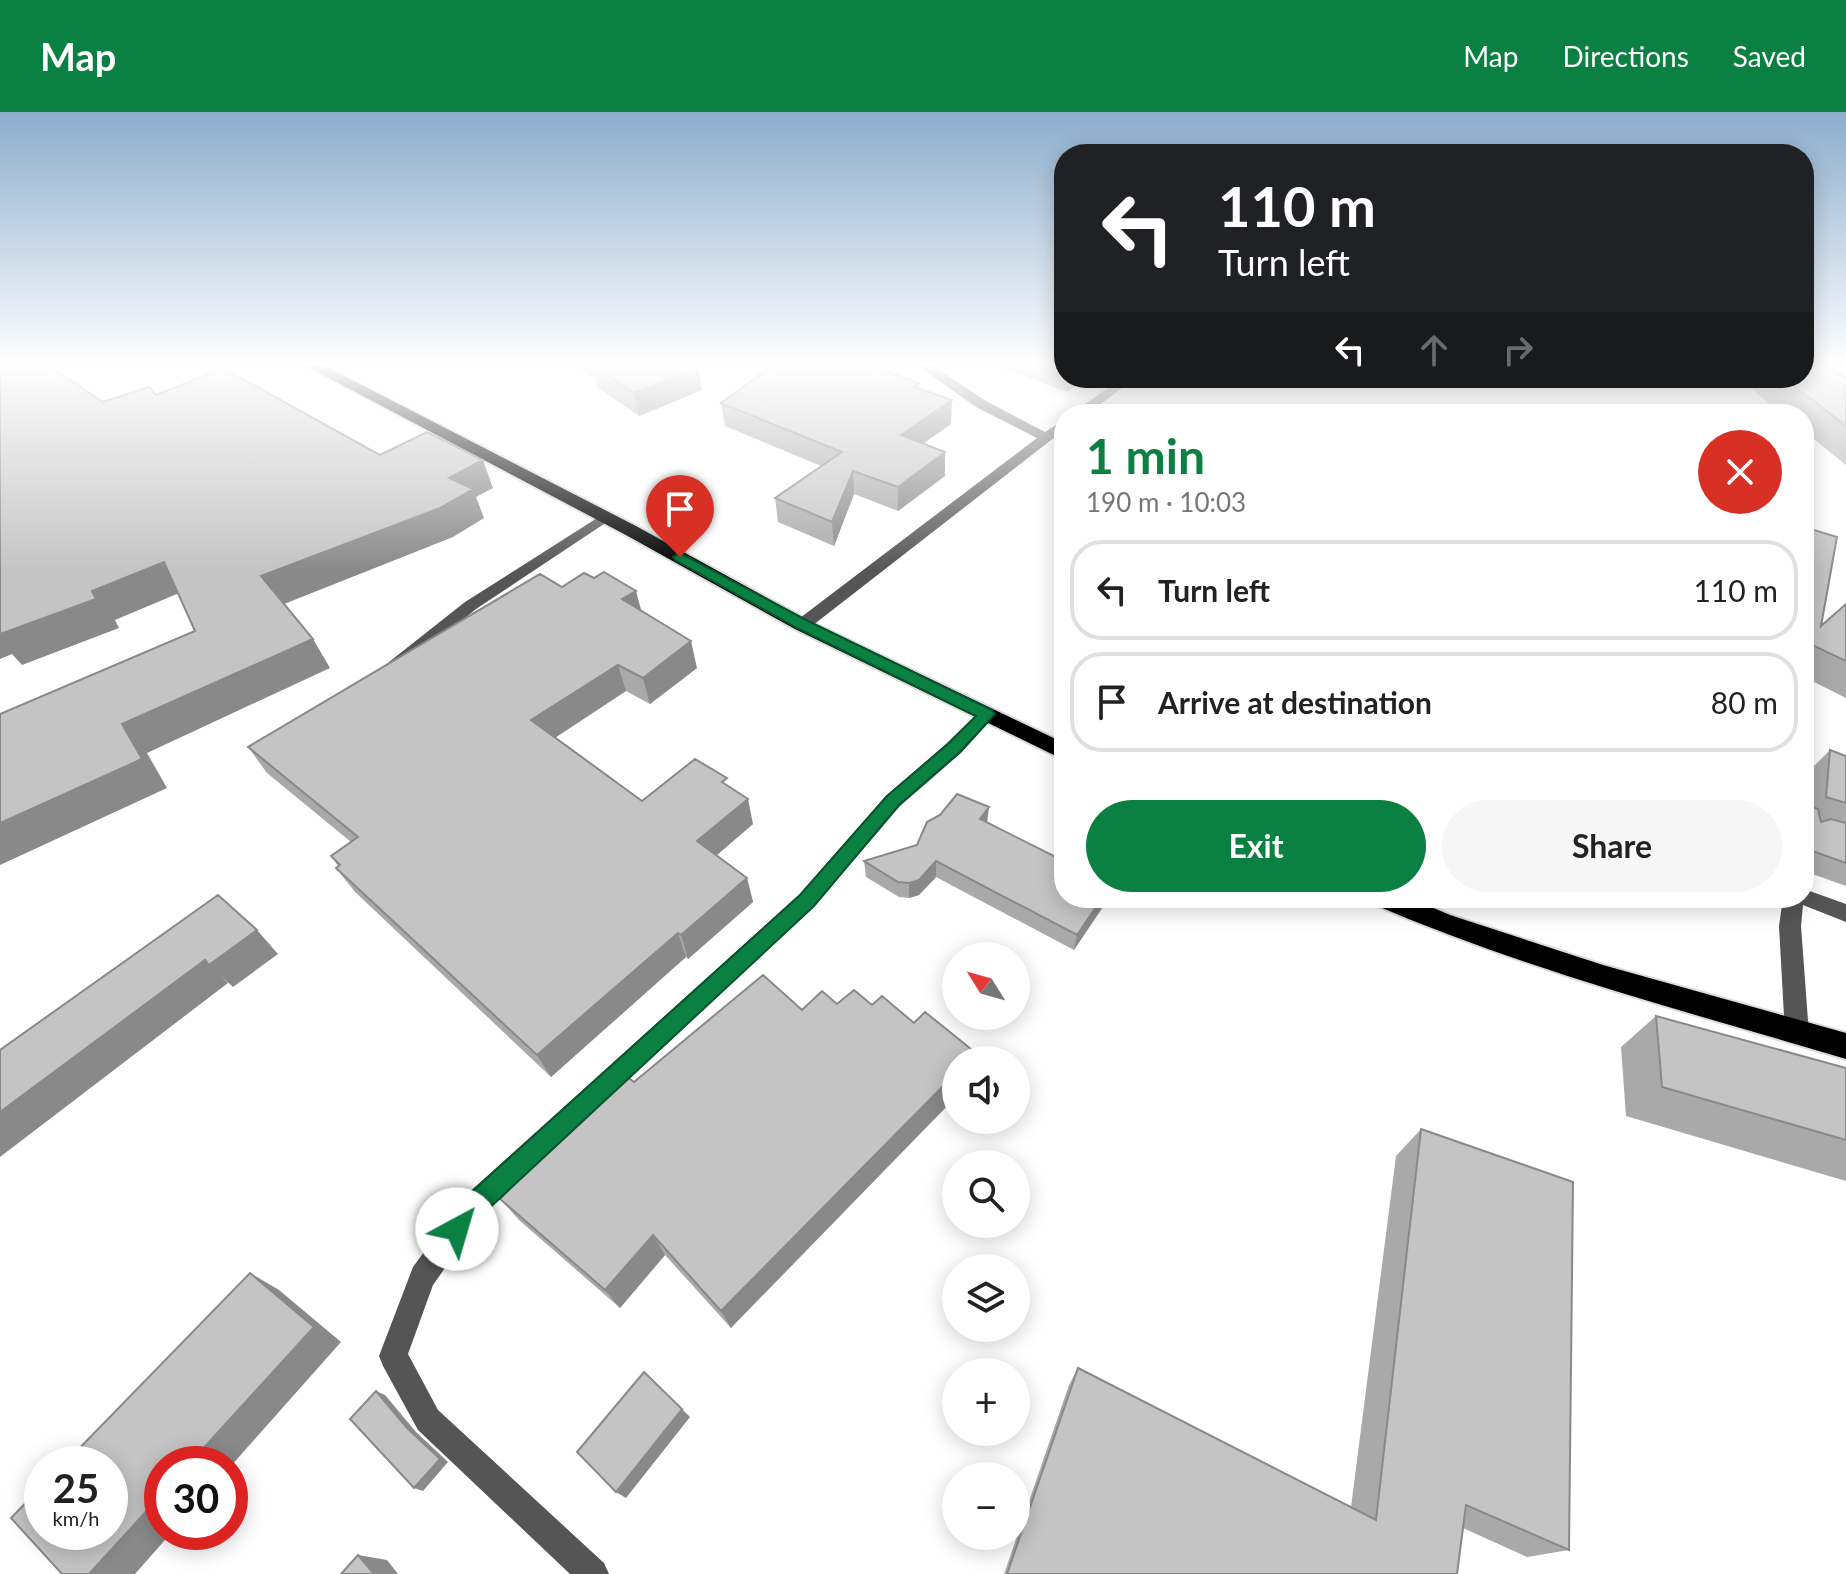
<!DOCTYPE html>
<html lang="en">
<head>
<meta charset="utf-8">
<style>
	body { margin:0; font-family:Lato,sans-serif; background:#f6f6f6; color:#222; height:100vh; display:flex; flex-direction:column; font-size:30px; white-space:nowrap }
	* { box-sizing:border-box; margin:0 }
	p { font-size:26px; color:#767676 }
	.icon { flex:none; width:44px; height:44px; fill:none; stroke:currentColor; stroke-width:2; stroke-linecap:round; stroke-linejoin:round }
	.map { position:relative; flex:1; overflow:hidden }
	.details { position:absolute; left:1054px; top:292px; width:760px; height:504px; display:flex; flex-direction:column; background:#fff; border-radius:32px; box-shadow:0 4px 20px #0003 }
	.details>* { flex:none }
	.guide { position:absolute; left:1054px; top:32px; width:760px; height:244px; border-radius:32px; box-shadow:0 4px 20px #0003; background:#202124; color:#fff; overflow:hidden }
	.needle { width:52px; rotate:307deg }
	.controls { position:absolute; left:942px; top:830px; display:grid; gap:16px }
	.controls a { display:grid; place-items:center; width:88px; height:88px; border-radius:50%; background:#fff; box-shadow:0 4px 20px #0003; font-size:40px }
	.speed { position:absolute; left:24px; top:1334px; display:flex; gap:16px; font-size:40px; font-weight:700; text-align:center }
	.speed>* { display:grid; place-content:center; width:104px; height:104px; border-radius:50%; background:#fff; box-shadow:0 4px 20px #0003; line-height:1 }
	.speed small { font-size:20px; font-weight:400 }
	.speed .limit { border:12px solid #d22; background:#fff; color:#111 }
	.pin { position:absolute; display:grid; place-items:center; width:68px; height:68px; color:#fff; margin:-82px -34px; border-radius:50% 50% 50% 0; rotate:-45deg; box-shadow:0 0 8px #0007 }
	.pin .icon { rotate:45deg }
	.me { position:absolute; width:88px; margin:-44px; rotate:39deg; stroke-linejoin:round; filter:drop-shadow(0 0 6px #0008) }
	.turn { display:flex; align-items:center; gap:28px; height:168px; padding:0 32px; font-size:36px }
	.turn .icon { width:104px; height:104px; stroke-width:2.5 }
	.turn b { display:block; font-size:56px; line-height:68px }
	.lanes { display:flex; align-items:center; height:76px; padding:0 32px; background:#0003; justify-content:center; gap:40px; direction:ltr }
	.lanes .off { opacity:.35 }
	.round { display:grid; place-items:center; flex:none; width:84px; height:84px; border-radius:42px; background:#f6f6f6 }
	.headline { display:flex; align-items:center; justify-content:space-between; height:136px; padding:0 32px }
	h1 { font-size:48px; font-weight:700; line-height:60px; color:#0b8043 }
	.action { display:flex; gap:16px; margin-top:auto; padding:16px 32px }
	.action a { flex:1; height:92px; border-radius:48px; background:#0b8043; color:#fff; font-size:32px; font-weight:700; line-height:92px; text-align:center }
	.action a+a { background:#f6f6f6; color:#222 }
	ul { padding:0; list-style:none }
	li { display:flex; align-items:center; gap:24px; height:100px; margin:0 16px 12px; padding:0 16px; border:4px solid #e0e0e0; border-radius:32px }
	li div { flex:1 }
	li b { display:block; font-size:30px }
	li em { font-style:normal }
	header { display:flex; align-items:center; gap:48px; box-sizing:border-box; height:112px; padding:0 40px; background:#0b8043; color:#fff }
	header strong { font-size:38px }
	nav { display:flex; gap:44px; margin-inline-start:auto; font-size:28px }
	.map>svg:first-child { display:block }
	.lines { fill:none; stroke-linecap:round; stroke-linejoin:round }
	.highway-casing { stroke:#dbdbdb; stroke-width:4 }
	.minor { fill:#555; fill-rule:evenodd }
	.highway { fill:#000; fill-rule:evenodd }
	.wall { fill:#a9a9a9 }
	.shaded-wall { fill:#898989 }
	.building { fill:#c4c4c4; stroke:#898989; stroke-width:2 }
	.route { fill:#0b8043; stroke:#07532c; stroke-width:2 }
</style>
</head>
<body>
<header>
<strong>Map</strong>
<nav><a>Map</a><a>Directions</a><a>Saved</a></nav>
</header>
<div class="map">
<svg width="1846" height="1462" viewBox="0 0 1846 1462">
	<rect width="100%" height="100%" fill="#fff"/>
	<g class="lines">
		<g class="highway-casing">
			<path id="highway" d="M306 254H325L636 414 809 509 1064 631V648L795 517 624 422Z
				M1371 786H1410L1450 803 1603 853 1846 921V947C1688 900 1527 858 1375 793Z"/>
		</g>
		<path class="minor" d="M918 254H933L986 289 1045 320 1064 308V318L808 517H796L794 513 796 509 1037 326 976 295Z
			M1122 266H1136L1087 302H1071Z
			M605 401 612 405 610 408 476 497 401 558H389L386 554 389 550 465 490Z
			M987 596 993 598 996 602 993 606 961 641 900 694 814 794 483 1102 433 1173 408 1242 438 1298 604 1451 609 1462H570L418 1318 383 1254 379 1244 413 1155 465 1084 800 782 886 684 947 631 981 598Z
			M1804 777 1846 792V810L1803 793 1801 814 1809 922 1805 929 1797 932 1789 929 1785 922 1779 814 1783 786H1804Z"/>
		<use href="#highway" class="highway"/>
	</g>
	<path class="wall" d="M575 254H695L698 256 702 278 639 304 597 275 595 266Z
		M997 254H1064V266H1086L1067 280Z
		M1738 266 1846 267V353L1804 319V302H1782Z
		M919 271V276L951 312 922 332 945 364 898 399 854 382 834 434 778 410 775 386 821 354 725 314 721 291Z
		M1804 415 1821 514 1846 492V586L1804 565Z
		M562 475 641 499 697 556 650 592 626 579 555 626 642 689 728 674 753 712 717 743 747 766 753 790 688 847 686 845 551 965 355 780 336 756 338 754 331 744 351 730 267 661 248 635Z
		M1830 638 1846 644V774L1804 759V692L1809 694 1813 655Z
		M987 711 1108 788 1074 838 936 765 919 783 909 786 899 785 866 765 864 749Z
		M837 892 872 893 914 911 976 941 975 948H956L731 1216 665 1143 620 1196 519 1108 500 1087 634 970Z
		M1656 904 1846 956V1069L1626 1004 1621 935Z
		M1421 1017 1569 1438 1527 1445 1463 1416 1457 1462H1004L1069 1273 1078 1256 1351 1395 1396 1044Z"/>
	<path class="shaded-wall" d="M698 256 702 278 639 304 634 281Z
		M1069 266H1086L1067 280Z
		M952 288 951 312 901 347V323Z
		M945 340V364L898 399V375Z
		M483 348 493 376 476 385 484 406 453 425 279 494 261 464Z
		M853 359 854 382 834 434 832 410Z
		M164 450 184 479 115 508 119 516 22 553 12 542 0 547V522L92 479Z
		M636 479 643 505 622 487Z
		M313 527 330 556 147 641 167 676 0 753V711L122 612Z
		M691 529 697 556 650 592 643 566Z
		M618 553 626 579 542 634 531 608Z
		M748 687 753 712 704 754 697 729Z
		M989 695 987 711 980 707Z
		M936 749V765L919 783 909 786V771Z
		M747 766 753 790 688 847 681 823Z
		M1102 786H1108L1074 838 1077 823Z
		M257 818 278 842 233 875 209 853Z
		M678 821 686 845 551 965 537 943Z
		M205 848 228 871 0 1045V1000Z
		M956 961V985L731 1216 721 1199Z
		M653 1123 665 1143 620 1196 605 1178Z
		M250 1161 279 1178 341 1230 230 1355V1352H189Z
		M376 1279 385 1283 416 1320 448 1350 423 1379 414 1376 407 1316Z
		M682 1297 690 1305 626 1386 616 1380Z
		M162 1382V1420H172L135 1462H89Z
		M358 1443 387 1448 398 1462H374Z"/>
	<path class="building" d="M0 254H49L103 290 149 275 156 283 223 256 380 343 427 320 483 348 449 366 473 377 440 396 261 464 313 527 122 612 142 647 0 711V602L195 519 164 450 92 479 96 487 0 522Z
		M595 254H695L698 256 634 281Z
		M772 254H871L919 271 914 275 952 288 901 323 945 340 898 375 853 359 832 410 775 386 842 340 721 291Z
		M1041 254H1064V263Z
		M1804 254H1828L1846 267V314L1784 266H1804Z
		M1804 415 1837 425 1821 514 1846 492V549L1804 529Z
		M604 460 636 479 622 487 691 529 643 566 618 553 531 608 642 689 695 647 727 666 722 670 748 687 697 729 747 766 681 823 678 821 537 943 336 756 340 753 331 744 358 725 248 635 540 462 562 475 584 461 594 466Z
		M1830 638 1846 644V691L1826 685Z
		M957 682 989 695 980 707 1064 749V786H1102L1077 823 936 749 919 768 909 771 898 770 864 749 917 733 927 710 940 703Z
		M1804 692 1818 697 1821 710 1831 707 1846 711V751L1804 736Z
		M218 783 257 818 209 853 205 848 0 1000V938Z
		M763 863 802 898 822 879 837 892 854 878 872 893 882 884 914 911 925 900 976 941 969 948H956V961L721 1199 653 1123 605 1178 500 1087 619 959 634 970Z
		M1656 904 1846 956V1028L1662 975Z
		M1421 1017 1573 1070 1569 1438 1466 1393 1457 1462H1007L1078 1256 1376 1408Z
		M250 1161 314 1215 189 1352H162V1382L89 1462H62L11 1406 42 1374V1420H110V1352H64Z
		M644 1260 682 1297 616 1380 577 1340Z
		M376 1279 407 1316 440 1347 414 1376 350 1307Z
		M358 1443 374 1462H341Z"/>
	<linearGradient id="sky" x2="0" y2="1"><stop stop-color="#8cadcc"/><stop offset="0.55" stop-color="#fff"/><stop offset="1" stop-color="#fff" stop-opacity="0"/></linearGradient>
	<rect width="1846" height="459" fill="url(#sky)"/>
	<path class="route" d="M680 441 808 509 992 598 995 602 960 640 899 693 814 794 483 1102 466 1126 457 1129 449 1126 445 1117 466 1085 800 783 887 684 948 632 976 604 797 516 675 448 673 445Z"/>
</svg>
<div class="controls">
<a><svg class="needle" viewBox="-14 -14 28 28"><path d="M0-13l5 13h-10z" fill="#e53935"/><path d="M0 13l5-13h-10z" fill="#767676"/></svg></a>
<a><svg class="icon" aria-label="sound" viewBox="0 0 24 24"><path d="M4 9h4l5-4v14l-5-4H4zM17 9q2 3 0 6"/></svg></a>
<a><svg class="icon" aria-label="search" viewBox="0 0 24 24"><circle cx="10" cy="10" r="6"/><path d="M15 15l6 6"/></svg></a>
<a><svg class="icon" aria-label="layers" viewBox="0 0 24 24"><path d="M12 4l9 5-9 5-9-5zM3 14l9 5 9-5"/></svg></a>
<a>+</a>
<a>−</a>
</div>
<div class="speed"><div>25<small>km/h</small></div><div class="limit">30</div></div>
<div class="pin" style="left:680px;top:445px;background:#d93025"><svg class="icon" aria-label="arrive" viewBox="0 0 24 24"><path d="M6 21V4h12l-3 4 3 4H6"/></svg></div>
<svg class="me" style="left:457px;top:1117px" viewBox="-20 -20 40 40"><circle r="19" fill="#fff"/><path d="M0-13L10 11 0 6-10 11z" fill="#0b8043"/></svg>
<div class="guide">
<div class="turn"><svg class="icon" aria-label="left" viewBox="0 0 24 24"><path d="M17 20v-9H6M10 6l-5 5 5 5"/></svg><div><b>110 m</b>Turn left</div></div>
<div class="lanes"><svg class="icon" aria-label="left" viewBox="0 0 24 24"><path d="M17 20v-9H6M10 6l-5 5 5 5"/></svg><svg class="icon off" aria-label="ahead" viewBox="0 0 24 24"><path d="M12 20V5M6 11l6-6 6 6"/></svg><svg class="icon off" aria-label="right" viewBox="0 0 24 24"><path d="M7 20v-9h11M14 6l5 5-5 5"/></svg></div>
</div>
<section class="details">
<div class="headline"><div><h1>1 min</h1><p>190 m · 10:03</p></div><a class="round" style="background:#d93025;color:#fff"><svg class="icon" aria-label="close" viewBox="0 0 24 24"><path d="M6 6l12 12M18 6L6 18"/></svg></a></div>
<ul>
<li><svg class="icon" aria-label="left" viewBox="0 0 24 24"><path d="M17 20v-9H6M10 6l-5 5 5 5"/></svg><div><b>Turn left</b></div><em>110 m</em></li>
<li><svg class="icon" aria-label="arrive" viewBox="0 0 24 24"><path d="M6 21V4h12l-3 4 3 4H6"/></svg><div><b>Arrive at destination</b></div><em>80 m</em></li>
</ul>
<div class="action"><a>Exit</a><a>Share</a></div>
</section>
</div>
</body>
</html>
